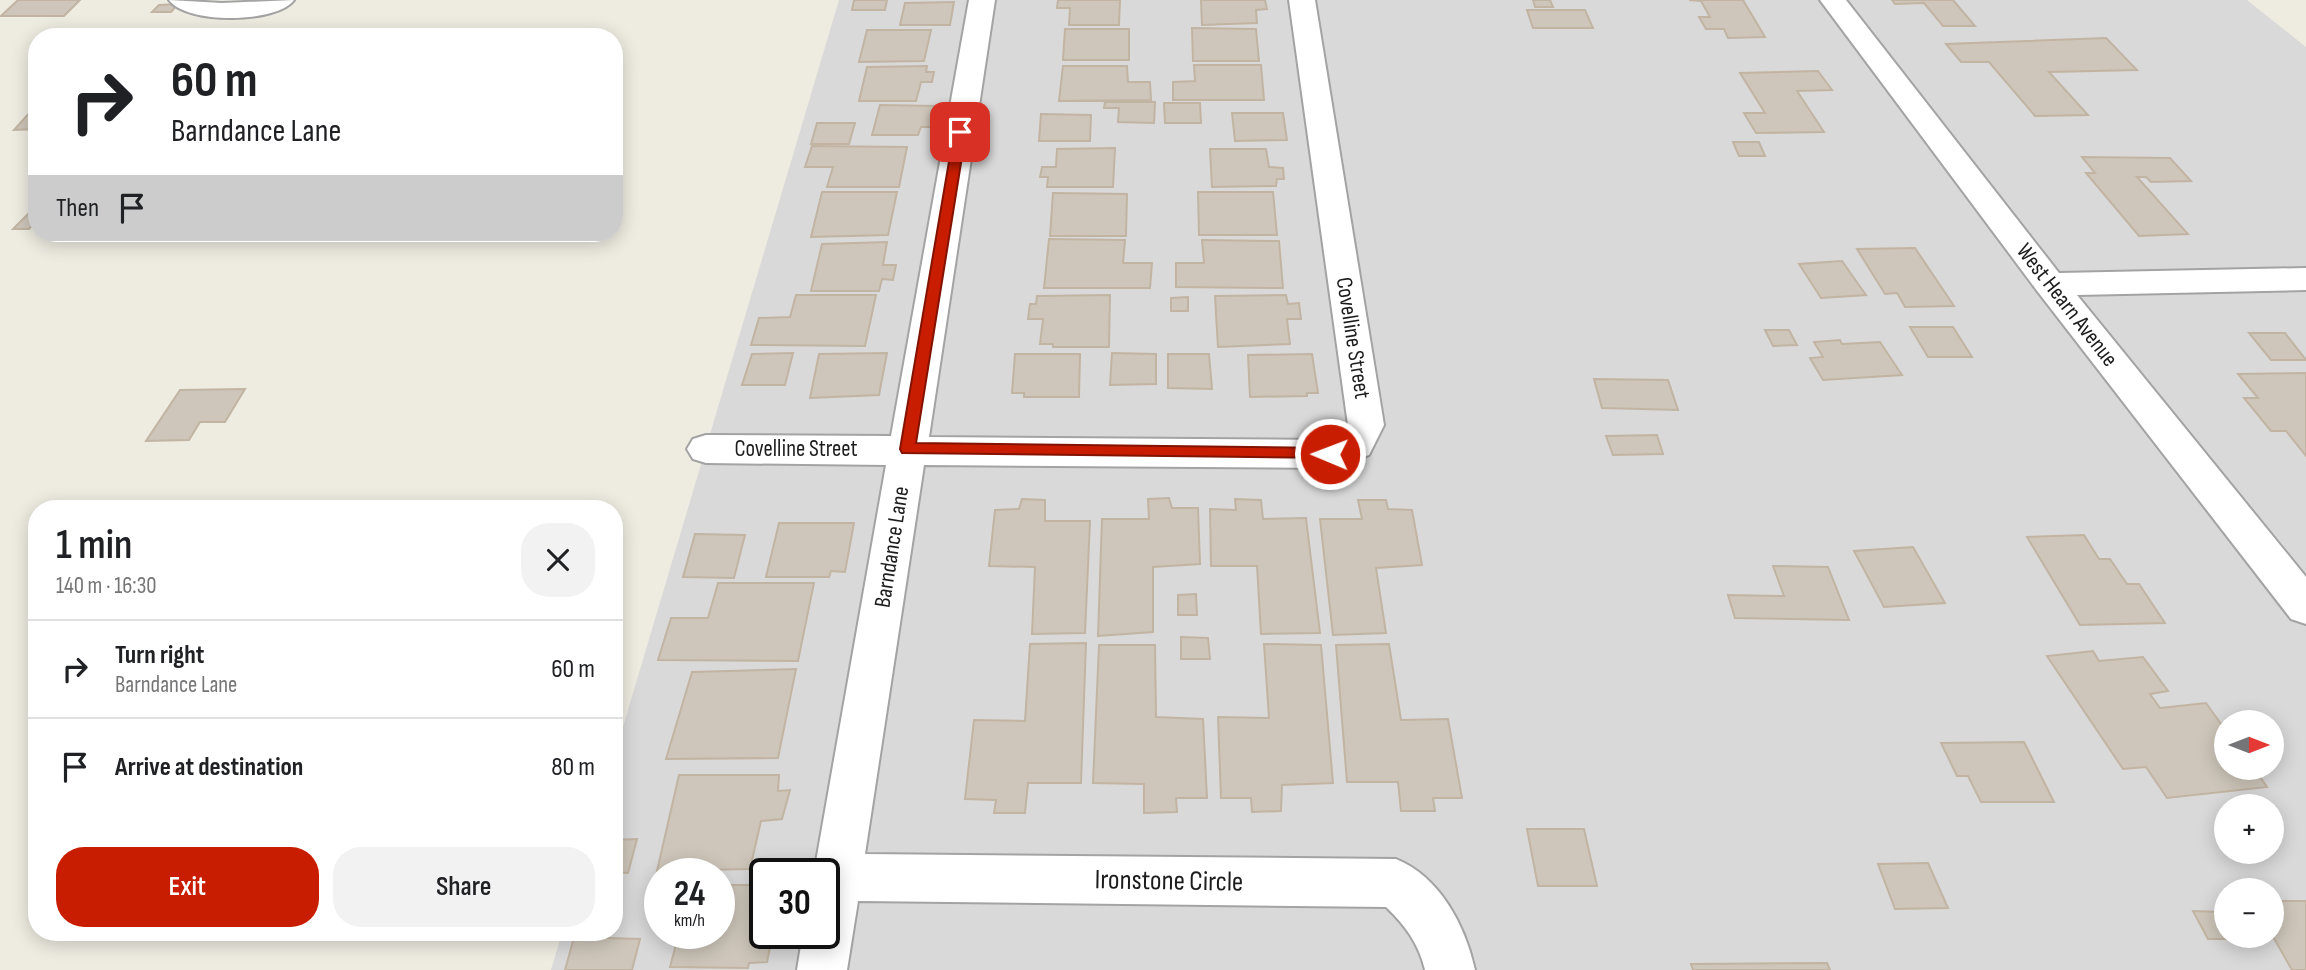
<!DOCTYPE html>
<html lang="en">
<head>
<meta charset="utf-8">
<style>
	body { margin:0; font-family:"Sofia Sans Condensed",sans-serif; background:#f2f2f2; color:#202124; height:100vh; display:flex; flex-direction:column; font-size:26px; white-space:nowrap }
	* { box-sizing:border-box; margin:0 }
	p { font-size:23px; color:#757577 }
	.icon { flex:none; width:38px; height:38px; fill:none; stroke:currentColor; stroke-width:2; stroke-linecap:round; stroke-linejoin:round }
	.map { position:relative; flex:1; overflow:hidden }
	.panel { position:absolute; left:28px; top:500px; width:595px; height:441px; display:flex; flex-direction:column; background:#fff; border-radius:28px; box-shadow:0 4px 18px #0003 }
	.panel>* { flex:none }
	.banner { position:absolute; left:28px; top:28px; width:595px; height:214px; border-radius:28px; box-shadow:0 4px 18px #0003; background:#fff; color:#202124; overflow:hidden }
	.needle { width:46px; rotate:90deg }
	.buttons { position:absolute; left:2214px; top:710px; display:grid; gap:14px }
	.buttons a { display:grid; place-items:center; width:70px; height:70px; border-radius:50%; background:#fff; box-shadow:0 4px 18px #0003; font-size:35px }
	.speed { position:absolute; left:644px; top:858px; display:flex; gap:14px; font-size:35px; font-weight:700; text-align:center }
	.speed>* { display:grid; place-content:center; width:91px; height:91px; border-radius:50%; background:#fff; box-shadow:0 4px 18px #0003; line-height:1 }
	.speed small { font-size:18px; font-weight:400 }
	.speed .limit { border:4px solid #111; border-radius:10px; background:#fff; color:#111 }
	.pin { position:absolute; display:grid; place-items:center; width:60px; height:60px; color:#fff; margin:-30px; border-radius:14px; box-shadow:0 4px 10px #0006 }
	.me { position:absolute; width:77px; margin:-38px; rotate:271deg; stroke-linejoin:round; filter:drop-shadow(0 0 5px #0008) }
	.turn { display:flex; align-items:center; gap:24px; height:147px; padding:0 28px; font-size:32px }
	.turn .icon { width:91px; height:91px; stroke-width:2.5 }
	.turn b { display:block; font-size:49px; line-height:60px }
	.then { display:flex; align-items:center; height:66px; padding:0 28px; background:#0003; gap:14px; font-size:26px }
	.round { display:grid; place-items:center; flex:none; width:74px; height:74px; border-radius:28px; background:#f2f2f2 }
	.overview { display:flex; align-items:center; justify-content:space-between; height:119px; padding:0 28px }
	h1 { font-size:42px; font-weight:600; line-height:52px }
	.primary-button { display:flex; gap:14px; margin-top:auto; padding:14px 28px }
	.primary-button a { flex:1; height:80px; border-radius:28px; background:#c81d00; color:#fff; font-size:28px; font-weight:600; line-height:80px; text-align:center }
	.primary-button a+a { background:#f2f2f2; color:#202124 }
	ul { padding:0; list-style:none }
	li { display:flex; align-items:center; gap:21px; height:98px; padding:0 28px; border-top:2px solid #e0e0e0 }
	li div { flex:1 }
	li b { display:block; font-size:26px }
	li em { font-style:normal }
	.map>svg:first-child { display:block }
	.residential { fill:#dad9d9; fill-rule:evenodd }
	.building { fill:#cec6ba; stroke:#c1b4a2; stroke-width:2 }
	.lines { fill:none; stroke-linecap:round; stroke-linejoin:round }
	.minor-casing { stroke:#a3a3a3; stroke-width:4 }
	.minor { fill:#fff; fill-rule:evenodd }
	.route { fill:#c81d00; stroke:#821300; stroke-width:2 }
	.labels { text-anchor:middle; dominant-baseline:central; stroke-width:6; stroke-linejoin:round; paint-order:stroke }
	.street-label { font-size:23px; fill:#1c1c1c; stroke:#fff }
	.near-street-label { font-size:28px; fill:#1c1c1c; stroke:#fff }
</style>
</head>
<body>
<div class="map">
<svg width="2306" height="970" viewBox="0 0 2306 970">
	<rect width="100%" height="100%" fill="#eeece1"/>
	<path class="residential" d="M839 0H2247L2306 47V970H551L562 933H614V757ZM2226 723H2272V768H2226ZM2226 807H2272V852H2226ZM660 873H719V933H660ZM765 873H824V933H765ZM2226 891H2272V936H2226Z"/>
	<path class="building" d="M18 0H80L64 16H1Z
		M854 0H887L885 10H852Z
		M1058 0H1120L1119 25H1069L1070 8H1057Z
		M1201 0H1265L1267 9 1256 10 1257 23 1202 25Z
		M1533 0H1550L1553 7H1535Z
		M1689 0H1743L1765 37 1728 38 1724 29H1706L1699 17H1710L1701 1Z
		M1892 0H1953L1975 26H1943L1924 3 1895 4Z
		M954 2 950 25H900L905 3Z
		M178 4 171 12H152L159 5Z
		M1527 10H1585L1593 28H1533Z
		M1192 28 1256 29 1259 61H1193Z
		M1065 29H1129V60H1063Z
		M867 30H931L924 61 859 62Z
		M2106 38 2137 70 2049 72 2088 115 2035 116 1989 62H1961L1946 44Z
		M1194 65H1261L1264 100H1173V82L1195 81Z
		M927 66 926 72H934L932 82H921L916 101H859L867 67Z
		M1063 66H1127L1128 82H1150L1151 100 1059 101Z
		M1818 71 1832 90 1797 91 1824 132 1756 133 1744 113H1765L1740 73Z
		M1105 102H1155L1154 123 1118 122 1119 108H1104Z
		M1164 103H1200L1201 123H1165Z
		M880 105 935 106 931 127H921L918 135H872Z
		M32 110H37V129L14 130Z
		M1232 113H1283L1287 140 1235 141Z
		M1041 114 1091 115 1090 141H1039Z
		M817 123H855L849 144H811Z
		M1733 142H1759L1765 156H1739Z
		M812 146 907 147 899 187H827L833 167H805Z
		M1115 148 1113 187H1047L1048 177H1040L1042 167H1056L1057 149Z
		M1210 149H1266L1269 167 1283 168 1284 179H1277L1276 186 1212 187Z
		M2082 157 2170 158 2191 181 2151 182 2146 177H2137L2188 234 2139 236 2086 173H2095Z
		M822 192H897L888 235 811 237Z
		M1198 192H1273L1277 235H1199Z
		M1053 193 1127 194 1126 236H1050Z
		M36 206 37 221 29 229H13Z
		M1049 239 1125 240 1123 263H1152L1150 288H1044Z
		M1202 240 1279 241 1283 288 1176 287V263H1204Z
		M887 242 883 265H896L893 280 882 279 879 291H811L822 244Z
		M1915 248 1954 306 1905 307 1897 293 1885 294 1857 249Z
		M1842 261 1866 295 1821 298 1799 264Z
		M796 295H876L865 346 751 345 759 318 790 317Z
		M1110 295 1109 347H1053V344H1040L1043 319H1028L1030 304H1036L1037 296Z
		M1286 295 1288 304 1299 303 1301 319H1287L1290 344 1218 347 1215 296Z
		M1188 297V311H1171V298Z
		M1910 327H1953L1972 357H1928Z
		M1765 330H1789L1797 345 1773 346Z
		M2249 333H2285L2306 360H2271Z
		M1840 340 1842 344 1880 342 1902 375 1823 380 1810 358 1823 357 1814 342Z
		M793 353 785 385H742L752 354Z
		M887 353 879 395 810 398 819 354Z
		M1112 353 1156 354V384L1110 385Z
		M1015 354H1080L1079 397H1024V393H1012Z
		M1168 354H1209L1212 389 1168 388Z
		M1312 354 1318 393H1307V396L1250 397 1248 355Z
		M2306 373V456L2286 431H2271L2244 398H2258L2238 374Z
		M1594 379 1668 380 1678 410 1602 408Z
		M245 389 225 422H200L189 440 146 441 180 390Z
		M1657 435 1663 454 1613 455 1606 436Z
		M1169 498 1172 508H1198L1200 564 1153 567V632L1098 636 1102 519H1149L1148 499Z
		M1022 499 1045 500V521H1090L1085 633 1032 634 1035 567 989 566 995 510 1019 509Z
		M1235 499 1261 500 1263 519 1306 518 1320 633 1261 634 1257 566H1211L1210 509 1236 510Z
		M1358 500H1386L1388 509 1412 510 1422 565 1376 568 1386 633 1333 635 1320 519H1362Z
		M779 523H854L845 572 831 571 829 577H766Z
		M695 534 745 535 734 578 683 577Z
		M2084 535 2099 559H2110L2127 584H2139L2165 623 2080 625 2027 537Z
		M1913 547 1945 603 1884 607 1854 551Z
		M1773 566 1828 567 1849 620 1735 618 1728 595 1784 596Z
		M718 583H814L798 661 658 660 671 618H708Z
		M1196 594 1197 615H1178V595Z
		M1181 637 1208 638 1210 659H1181Z
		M1086 643 1081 783H1028L1025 813H994L996 800 965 799 974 720 1025 721 1030 644Z
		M1264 644 1321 645 1333 783 1282 785 1281 811 1252 812 1251 798H1221L1218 717 1269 718Z
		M1389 644 1401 720 1448 719 1462 798H1433L1435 811H1401L1398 782H1347L1336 645Z
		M1099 645H1155L1156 717 1203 719 1207 798H1176L1177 812 1144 813V784L1093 783Z
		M2093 651 2099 661 2143 657 2168 691 2150 694 2160 708 2206 703 2226 731V768H2254L2267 787 2167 798 2146 767 2123 769 2047 656Z
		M796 669 778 758 666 759 692 672Z
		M2024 742 2054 802H1981L1968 776H1957L1941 743Z
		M679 775H779L778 791 790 790 782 819 761 821 750 869 657 871Z
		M1527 829H1584L1597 886H1538Z
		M637 839 628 873 614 872V840Z
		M1928 863 1948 908 1895 909 1878 864Z
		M719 885H765V933H773L767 962 749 963 748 968 670 967 679 933H719Z
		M2272 901H2306V970H2292L2272 935Z
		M2193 911 2220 912 2226 923V936L2235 939H2208Z
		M574 937 640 939 632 970H565Z
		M1827 963 1830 970H1693L1691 964Z"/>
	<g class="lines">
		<g class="minor-casing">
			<path id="minor" d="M169 0 222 3 294 0C278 23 187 25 169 0Z
				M969 0H995L929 437 1329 440 1342 435 1348 425 1289 0H1315L1384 425 1369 455 1330 468 924 465 865 854 1396 859C1440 877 1465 925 1475 970H1425C1419 944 1405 925 1386 907L858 901 847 970H797L803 933H824V873H814L886 465 706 463 693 459 687 449 693 439 706 435 891 436Z
				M1820 0H1846L2059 273 2306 268V290L2077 295 2306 577V624L2291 619 2038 292Z"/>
		</g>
		<use href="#minor" class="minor"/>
	</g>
	<path class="route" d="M960 128 966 132 916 443 1330 448 1336 450 1338 454 1336 458 902 453 900 449 954 132Z"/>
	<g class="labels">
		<g class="street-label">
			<text transform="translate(2067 305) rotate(52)">West Hearn Avenue</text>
			<text transform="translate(1353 338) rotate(81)">Covelline Street</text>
			<text x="796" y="449">Covelline Street</text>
			<text transform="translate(892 547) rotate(-81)">Barndance Lane</text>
		</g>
		<g class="near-street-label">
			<text transform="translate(1169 881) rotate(1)">Ironstone Circle</text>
		</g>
	</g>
</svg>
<div class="buttons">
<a><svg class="needle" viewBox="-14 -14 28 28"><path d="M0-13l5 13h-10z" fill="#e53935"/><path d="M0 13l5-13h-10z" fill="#757577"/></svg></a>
<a>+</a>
<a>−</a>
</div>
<div class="speed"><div>24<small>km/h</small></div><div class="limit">30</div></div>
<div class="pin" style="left:960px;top:132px;background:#d93025"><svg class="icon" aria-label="arrive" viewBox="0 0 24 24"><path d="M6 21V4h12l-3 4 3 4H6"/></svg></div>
<svg class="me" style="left:1330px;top:454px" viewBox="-20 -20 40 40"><circle r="17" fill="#c81d00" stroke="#fff" stroke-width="3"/><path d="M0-11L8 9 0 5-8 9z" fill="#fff"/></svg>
<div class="banner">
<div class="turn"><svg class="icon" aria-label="right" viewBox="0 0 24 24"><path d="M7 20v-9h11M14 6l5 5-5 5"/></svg><div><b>60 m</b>Barndance Lane</div></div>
<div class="then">Then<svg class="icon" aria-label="arrive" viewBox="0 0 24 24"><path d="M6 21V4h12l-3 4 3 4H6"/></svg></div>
</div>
<section class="panel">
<div class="overview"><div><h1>1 min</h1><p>140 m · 16:30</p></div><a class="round"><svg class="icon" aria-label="close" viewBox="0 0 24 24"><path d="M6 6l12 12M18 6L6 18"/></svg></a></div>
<ul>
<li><svg class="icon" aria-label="right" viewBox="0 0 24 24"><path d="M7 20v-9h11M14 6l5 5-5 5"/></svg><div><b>Turn right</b><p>Barndance Lane</p></div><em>60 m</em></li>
<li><svg class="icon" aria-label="arrive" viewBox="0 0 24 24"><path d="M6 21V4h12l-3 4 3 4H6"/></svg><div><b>Arrive at destination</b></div><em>80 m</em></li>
</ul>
<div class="primary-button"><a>Exit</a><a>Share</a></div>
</section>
</div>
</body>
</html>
